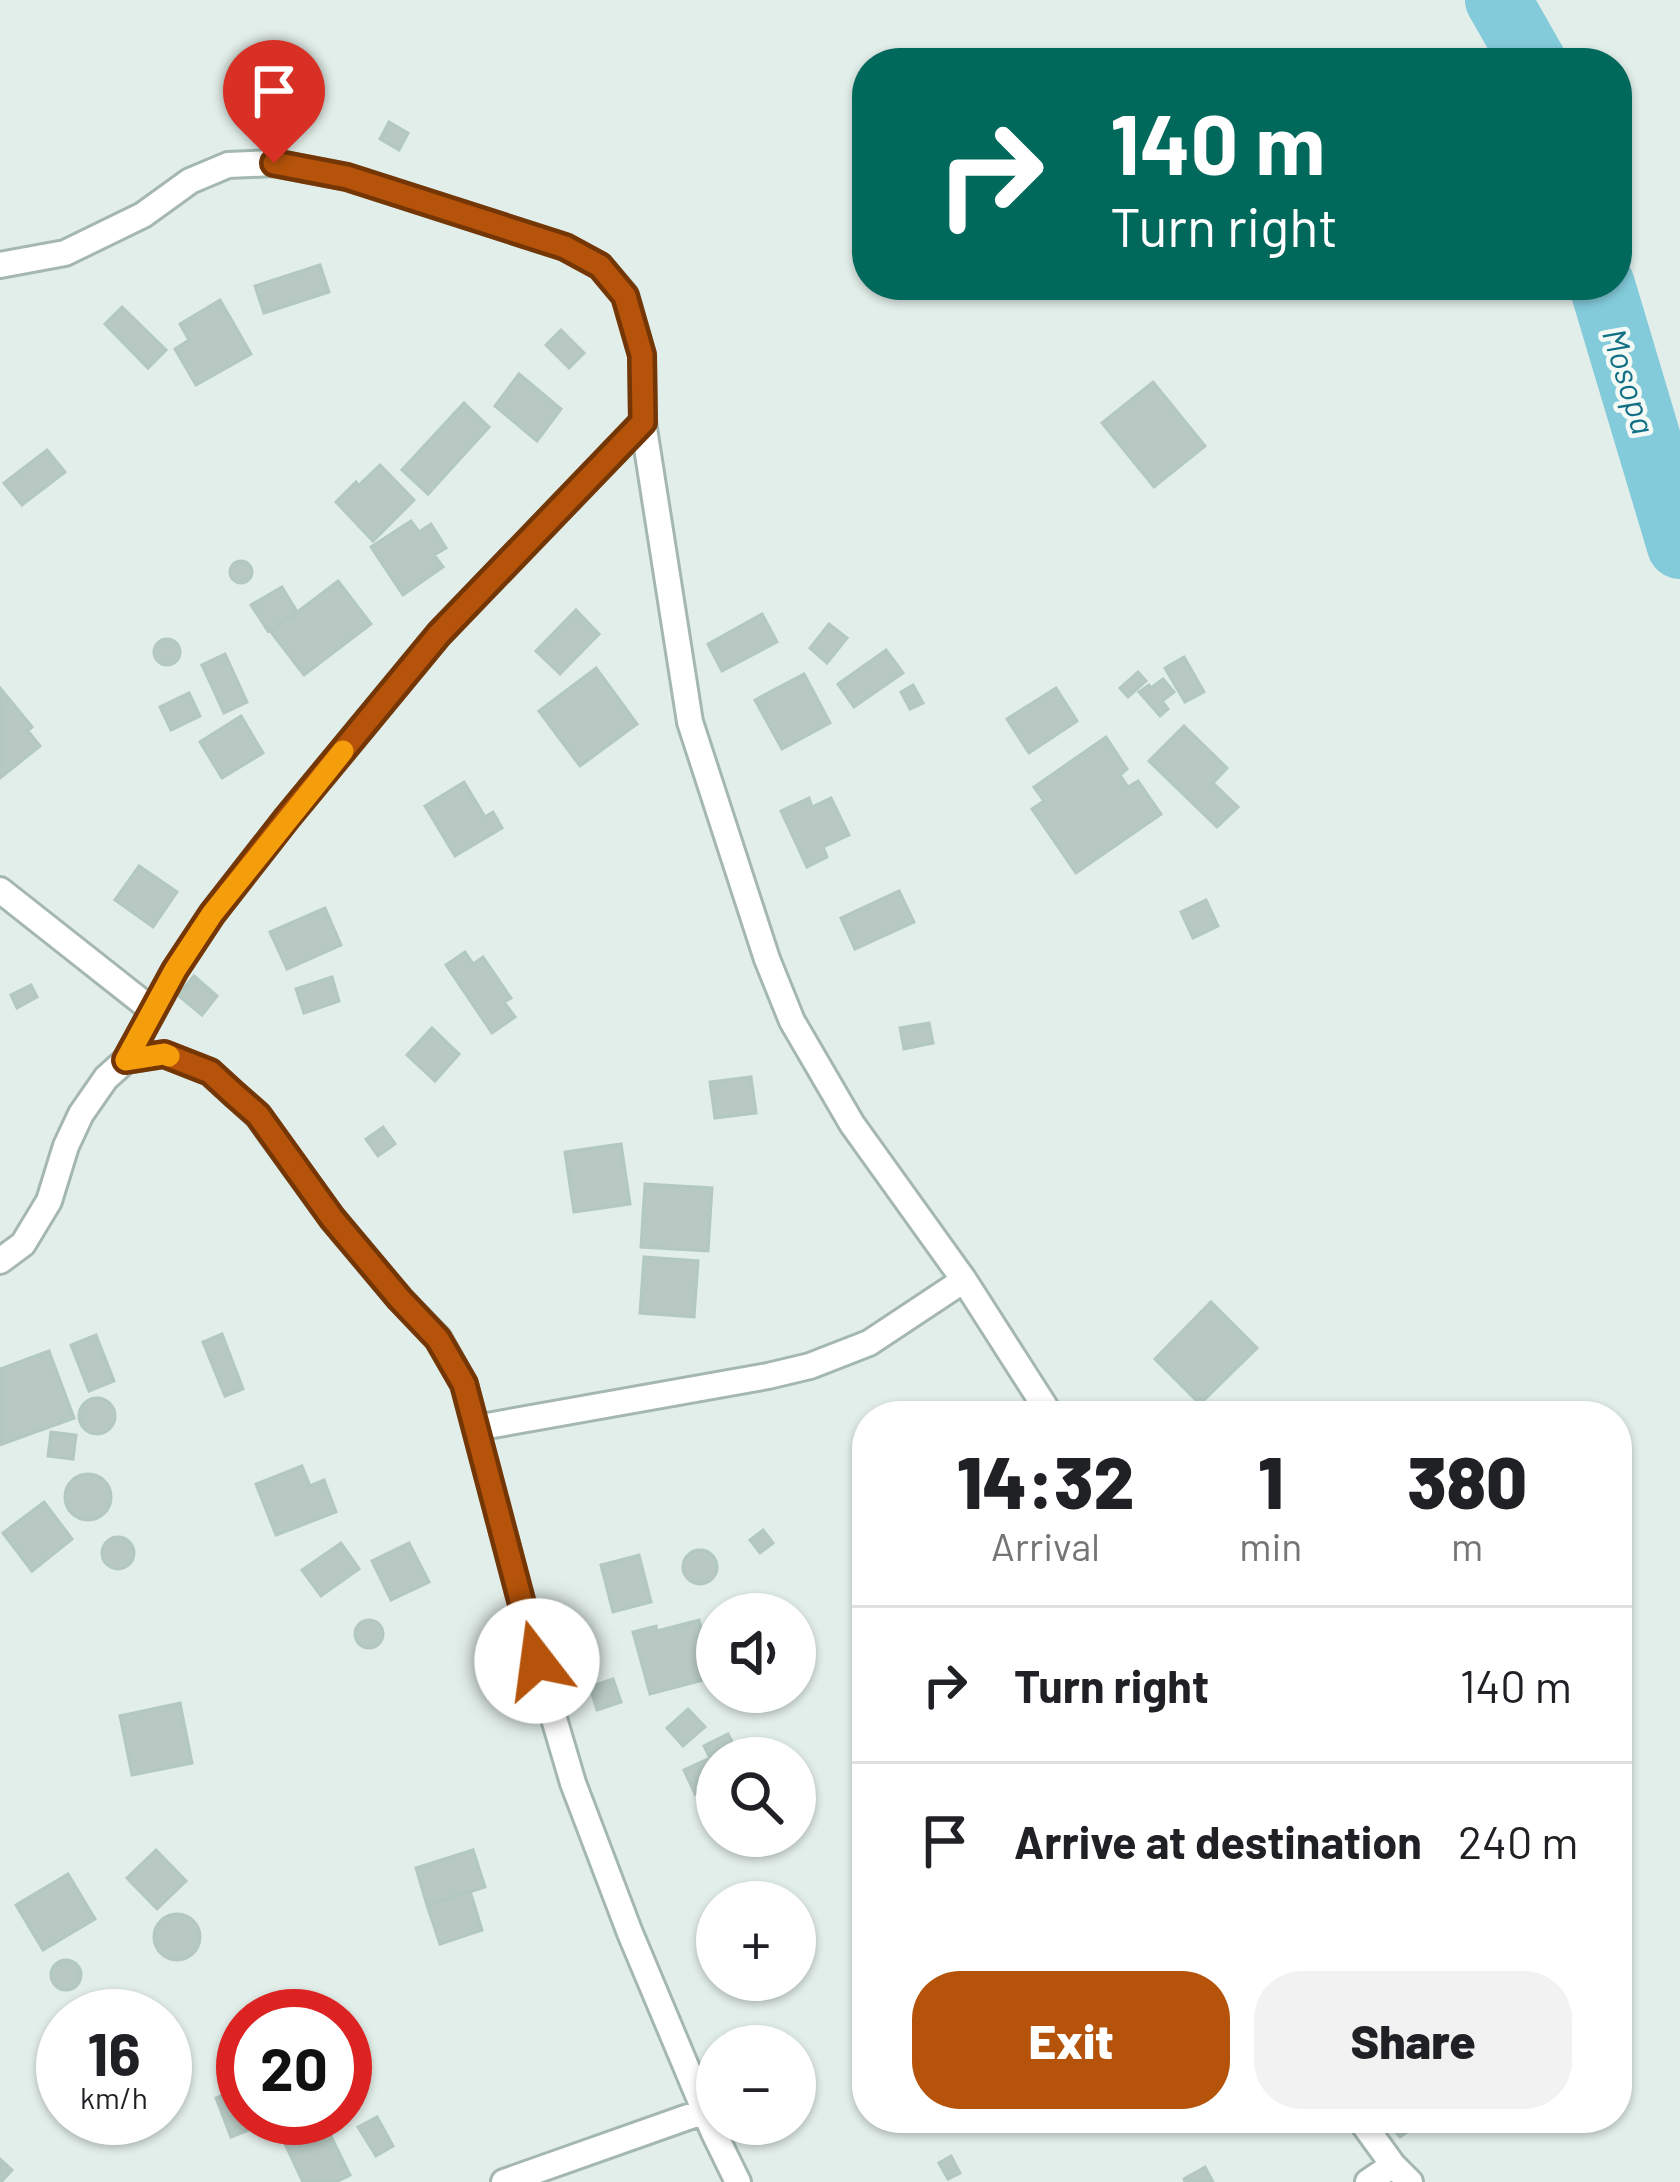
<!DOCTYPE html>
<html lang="en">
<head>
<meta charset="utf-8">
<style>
	body { margin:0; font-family:Barlow,sans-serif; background:#f2f2f2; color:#202124; height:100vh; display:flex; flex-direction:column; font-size:45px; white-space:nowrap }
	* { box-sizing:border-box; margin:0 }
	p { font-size:39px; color:#757577 }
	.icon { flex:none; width:66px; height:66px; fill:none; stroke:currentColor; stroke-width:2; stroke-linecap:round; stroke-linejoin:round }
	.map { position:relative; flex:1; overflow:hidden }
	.drawer { position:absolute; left:852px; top:1401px; width:780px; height:732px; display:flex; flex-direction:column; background:#fff; border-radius:48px; box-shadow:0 3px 9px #0004 }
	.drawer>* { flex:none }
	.banner { position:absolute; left:852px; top:48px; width:780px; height:252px; border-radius:48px; box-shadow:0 3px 9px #0004; background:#00695c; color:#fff; overflow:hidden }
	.fabs { position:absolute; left:696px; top:1593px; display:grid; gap:24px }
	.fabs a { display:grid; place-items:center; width:120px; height:120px; border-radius:50%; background:#fff; box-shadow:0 3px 9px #0004; font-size:60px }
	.speed { position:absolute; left:36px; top:1989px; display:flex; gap:24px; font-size:60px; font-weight:700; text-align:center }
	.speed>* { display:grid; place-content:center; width:156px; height:156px; border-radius:50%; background:#fff; box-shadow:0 3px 9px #0004; line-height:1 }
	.speed small { font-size:30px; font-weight:400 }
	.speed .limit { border:18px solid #d22; background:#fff; color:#111 }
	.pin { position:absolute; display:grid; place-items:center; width:102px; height:102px; color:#fff; margin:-123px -51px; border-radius:50% 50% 50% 0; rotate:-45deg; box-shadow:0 0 12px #0007 }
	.pin .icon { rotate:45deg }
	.me { position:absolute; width:132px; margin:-66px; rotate:345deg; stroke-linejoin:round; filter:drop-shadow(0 0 9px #0008) }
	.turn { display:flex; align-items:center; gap:42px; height:252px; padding:0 60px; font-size:54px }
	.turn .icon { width:156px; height:156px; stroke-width:2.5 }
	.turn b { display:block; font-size:84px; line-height:102px }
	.eta { display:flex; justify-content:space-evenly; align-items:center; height:204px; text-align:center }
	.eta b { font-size:72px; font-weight:800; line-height:84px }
	.action { display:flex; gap:24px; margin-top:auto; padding:24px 60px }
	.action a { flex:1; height:138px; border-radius:48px; background:#b45309; color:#fff; font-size:48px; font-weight:800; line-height:138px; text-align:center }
	.action a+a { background:#f2f2f2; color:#202124 }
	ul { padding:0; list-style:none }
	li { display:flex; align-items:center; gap:36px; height:156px; padding:0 60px; border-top:3px solid #e0e0e0 }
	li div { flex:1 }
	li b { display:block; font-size:45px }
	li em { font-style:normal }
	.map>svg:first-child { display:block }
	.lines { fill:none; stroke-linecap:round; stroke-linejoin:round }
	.river { stroke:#83cbda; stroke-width:66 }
	.building { fill:#b7c9c2; stroke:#b3c8c0; stroke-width:3 }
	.lane-casing { stroke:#a4b7b1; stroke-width:30 }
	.lane { stroke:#fff; stroke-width:24 }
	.route-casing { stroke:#753606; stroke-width:30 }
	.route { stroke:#b45309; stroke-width:21 }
	.slow { stroke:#f59e0b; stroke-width:21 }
	.labels { text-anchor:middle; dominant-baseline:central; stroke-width:9; stroke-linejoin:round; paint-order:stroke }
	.water-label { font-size:33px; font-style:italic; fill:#117085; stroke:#f3faf6 }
</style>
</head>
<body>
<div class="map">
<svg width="1680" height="2182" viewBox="0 0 1680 2182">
	<rect width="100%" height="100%" fill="#e2eee9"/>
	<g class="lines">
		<path class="river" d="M1498 0 1534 63
			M1602 285 1680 546"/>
	</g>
	<path class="building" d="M389 122 408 133 399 150 380 139Z
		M320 265 329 292 264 313 255 286Z
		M220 300 251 354 196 385 175 349 189 340 180 324Z
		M122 307 166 350 148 368 105 324Z
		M561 330 584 353 569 368 546 345Z
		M519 374 561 409 537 441 495 406Z
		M1153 382 1205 446 1154 487 1102 423Z
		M464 403 489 427 428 494 402 470Z
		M47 450 65 472 22 505 4 483Z
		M380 465 414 500 373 541 336 502 356 482 358 486Z
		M411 521 419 532 431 524 446 548 434 555 443 567 403 595 371 547Z
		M230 572a11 11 0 1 1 22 0a11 11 0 1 1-22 0Z
		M338 581 371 624 304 675 271 632Z
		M282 587 296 610 268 631 251 605Z
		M576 610 599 634 560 674 536 651Z
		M762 614 777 642 722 671 708 644Z
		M829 624 847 638 827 663 810 648Z
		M154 652a13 13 0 1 1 26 0a13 13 0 1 1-26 0Z
		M886 650 903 673 854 707 838 684Z
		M225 654 247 702 224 713 202 665Z
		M1184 657 1204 692 1185 702 1165 668Z
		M596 668 637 724 580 766 539 711Z
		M1138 672 1146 681 1128 697 1120 688Z
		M804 674 830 723 782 749 755 700Z
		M1163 679 1174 692 1162 701 1168 709 1160 716 1139 692 1149 685 1151 688Z
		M913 685 923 703 910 709 901 692Z
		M0 688 32 727 28 731 40 746 0 778Z
		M1056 688 1077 721 1029 753 1007 719Z
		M189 693 200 716 171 730 160 707Z
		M241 716 263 753 222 778 200 742Z
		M1184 726 1227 768 1213 783 1238 807 1217 827 1149 761Z
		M1106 737 1127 769 1120 775 1128 787 1138 781 1161 814 1076 873 1032 809 1044 801 1034 787Z
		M464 782 485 817 493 812 502 828 455 856 425 806Z
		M809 798 812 807 831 798 849 835 823 847 827 857 807 867 781 811Z
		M139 866 177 892 153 927 115 900Z
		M899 891 914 922 855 949 841 918Z
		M1206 900 1218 926 1193 938 1181 912Z
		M325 908 341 945 287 969 270 932Z
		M465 952 473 964 483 957 511 998 504 1002 515 1017 492 1033 446 965Z
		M194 976 217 996 202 1015 178 995Z
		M332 977 339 1001 304 1013 296 989Z
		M31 985 37 997 17 1008 11 995Z
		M929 1023 933 1043 904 1049 900 1028Z
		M432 1028 459 1054 435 1081 407 1055Z
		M751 1077 756 1113 715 1118 710 1082Z
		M383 1127 395 1144 378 1156 366 1139Z
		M621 1144 630 1204 574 1212 565 1152Z
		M645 1184 712 1188 708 1251 641 1247Z
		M644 1257 698 1261 694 1317 640 1313Z
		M1211 1302 1257 1348 1200 1404 1155 1359Z
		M222 1334 243 1389 225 1396 203 1342Z
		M96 1335 114 1381 89 1391 71 1345Z
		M49 1351 74 1418 0 1445V1369Z
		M79 1416a18 18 0 1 1 36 0a18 18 0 1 1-36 0Z
		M51 1432 76 1435 73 1459 48 1456Z
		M302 1466 310 1486 324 1480 336 1512 276 1535 256 1484Z
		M65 1497a23 23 0 1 1 46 0a23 23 0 1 1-46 0Z
		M44 1502 72 1539 32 1571 3 1533Z
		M763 1530 773 1543 760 1553 750 1540Z
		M102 1553a16 16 0 1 1 32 0a16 16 0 1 1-32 0Z
		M341 1543 359 1569 321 1596 302 1570Z
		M409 1543 429 1582 391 1600 372 1561Z
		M683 1567a17 17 0 1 1 34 0a17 17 0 1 1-34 0Z
		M639 1555 651 1602 613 1612 601 1565Z
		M699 1620 715 1677 650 1694 633 1632 656 1626 657 1631Z
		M355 1634a14 14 0 1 1 28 0a14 14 0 1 1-28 0Z
		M613 1679 621 1702 597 1710 590 1687Z
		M180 1703 192 1763 132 1775 120 1716Z
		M688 1709 705 1727 683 1746 667 1728Z
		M728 1734 741 1758H717V1783L695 1794 684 1770 710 1758 704 1746Z
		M156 1850 186 1881 157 1909 127 1878Z
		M473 1850 485 1887 427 1905 416 1868Z
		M68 1874 95 1919 43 1950 16 1905Z
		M470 1891 482 1930 440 1944 427 1905Z
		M154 1937a23 23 0 1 1 46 0a23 23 0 1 1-46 0Z
		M51 1975a15 15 0 1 1 30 0a15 15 0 1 1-30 0Z
		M243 2088V2118H279L231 2137 216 2098Z
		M377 2117 393 2146 376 2156 358 2127Z
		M84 2118H110L112 2124 90 2133Z
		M301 2118H322L350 2175 336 2182H303L278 2129Z
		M1394 2118H1405L1413 2128 1400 2137 1388 2123Z
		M951 2156 960 2173 948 2179 939 2163Z
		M0 2159 12 2170 1 2182H0Z
		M1205 2167 1213 2182H1185L1184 2179Z"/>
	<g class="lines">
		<g class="lane-casing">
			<path id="lane" d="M0 265 65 253 143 215 190 181 228 165 274 163 347 177 565 247 600 266 625 295 642 355 643 422 690 722 767 959 792 1021 852 1124 964 1280 1051 1416
				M0 890 152 1010
				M126 1060 164 1054 210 1072 258 1116 332 1218 400 1299 438 1338 464 1384 537 1661 573 1783 630 1933 714 2133 738 2182
				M0 1261 23 1244 49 1201 66 1146 81 1114 106 1078 126 1060 175 970 212 914 287 818 439 634 643 422
				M476 1428 768 1376 810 1366 869 1343 964 1280
				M1359 2118 1393 2165 1410 2182
				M504 2182 705 2111
				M1368 2182 1393 2165"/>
		</g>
		<use href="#lane" class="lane"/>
	</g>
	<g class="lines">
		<g class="route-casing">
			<path id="route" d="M274 163 347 177 565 247 600 266 625 296 642 355 643 422 439 634 287 818 212 914 175 970 126 1060 164 1054 210 1072 234 1094 258 1115 332 1218 400 1299 438 1339 464 1384 537 1661"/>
		</g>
		<use href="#route" class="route"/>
		<path class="slow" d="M169 1056 164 1054 126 1060 175 970 212 914 343 751"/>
	</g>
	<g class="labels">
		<g class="water-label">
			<text transform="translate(1630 381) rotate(73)">Mosopa</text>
		</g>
	</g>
</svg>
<div class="fabs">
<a><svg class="icon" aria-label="sound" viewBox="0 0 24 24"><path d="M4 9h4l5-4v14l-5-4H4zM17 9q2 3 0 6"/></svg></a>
<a><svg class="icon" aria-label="search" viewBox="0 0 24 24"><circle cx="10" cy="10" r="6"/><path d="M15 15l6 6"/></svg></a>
<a>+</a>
<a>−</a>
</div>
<div class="speed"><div>16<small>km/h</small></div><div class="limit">20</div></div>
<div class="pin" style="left:274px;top:163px;background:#d93025"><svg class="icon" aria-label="arrive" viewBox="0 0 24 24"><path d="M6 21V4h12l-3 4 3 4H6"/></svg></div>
<svg class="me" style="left:537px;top:1661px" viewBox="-20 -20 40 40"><circle r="19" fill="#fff"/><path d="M0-13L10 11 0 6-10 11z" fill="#b45309"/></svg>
<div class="banner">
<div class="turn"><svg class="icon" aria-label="right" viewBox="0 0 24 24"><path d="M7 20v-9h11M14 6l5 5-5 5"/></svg><div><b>140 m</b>Turn right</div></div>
</div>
<section class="drawer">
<div class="eta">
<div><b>14:32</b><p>Arrival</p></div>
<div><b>1</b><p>min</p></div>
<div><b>380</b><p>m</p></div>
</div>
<ul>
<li><svg class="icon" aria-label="right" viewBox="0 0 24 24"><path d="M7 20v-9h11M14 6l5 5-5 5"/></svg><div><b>Turn right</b></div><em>140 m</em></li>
<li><svg class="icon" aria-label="arrive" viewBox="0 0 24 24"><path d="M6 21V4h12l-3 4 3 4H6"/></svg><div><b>Arrive at destination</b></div><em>240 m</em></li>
</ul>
<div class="action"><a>Exit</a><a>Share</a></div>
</section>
</div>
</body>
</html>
